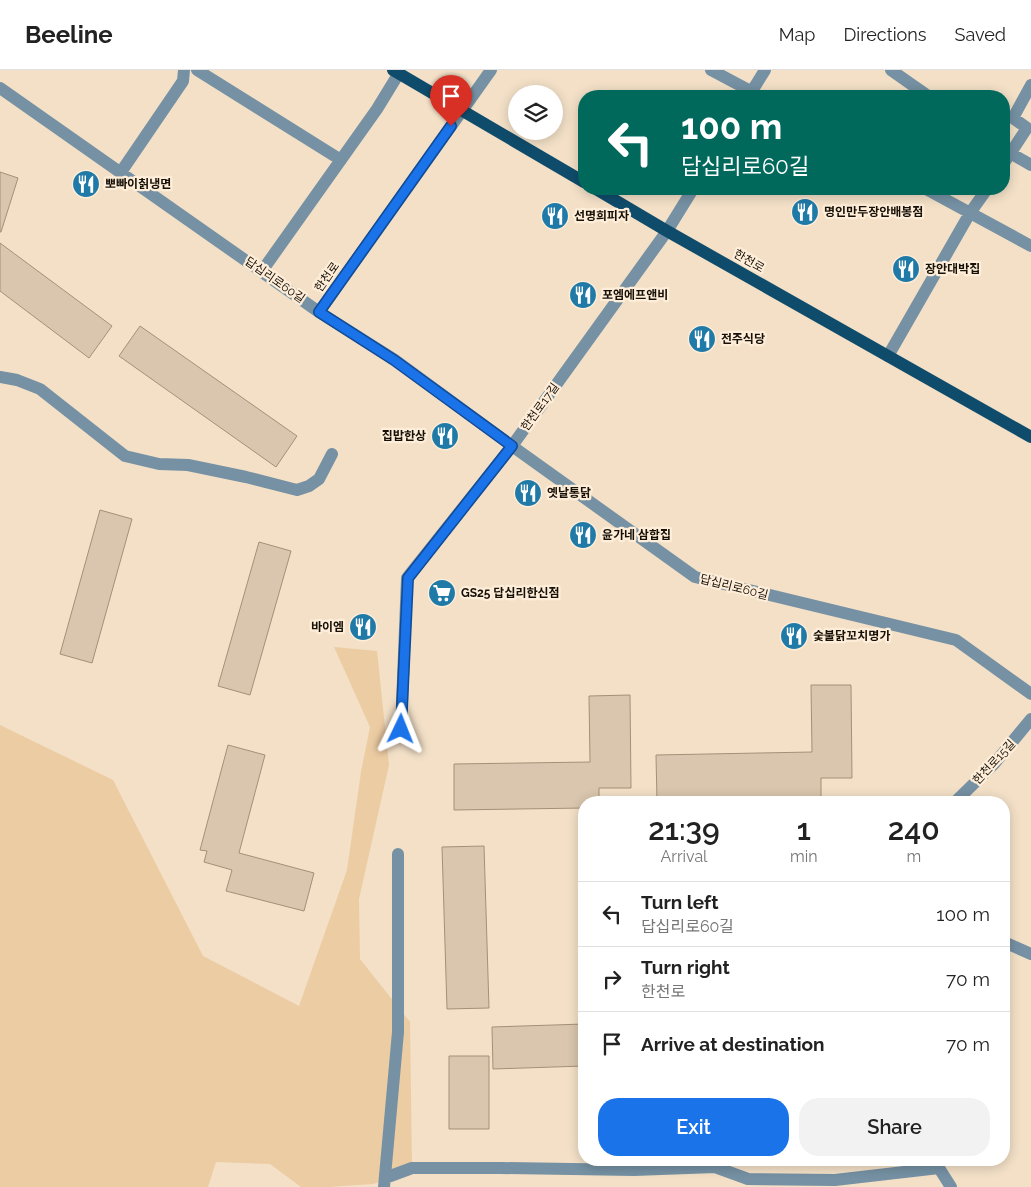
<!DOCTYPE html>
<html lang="en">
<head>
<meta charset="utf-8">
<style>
	body { margin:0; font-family:Raleway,"Noto Sans KR",sans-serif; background:#f2f2f2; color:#222; height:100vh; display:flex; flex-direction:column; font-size:19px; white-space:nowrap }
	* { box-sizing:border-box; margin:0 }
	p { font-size:16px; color:#767676 }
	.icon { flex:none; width:28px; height:28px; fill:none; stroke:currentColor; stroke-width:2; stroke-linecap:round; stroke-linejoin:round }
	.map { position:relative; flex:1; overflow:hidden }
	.details { position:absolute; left:578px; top:726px; width:432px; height:370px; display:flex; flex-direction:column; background:#fff; border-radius:20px; box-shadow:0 2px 12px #0003 }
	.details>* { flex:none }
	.banner { position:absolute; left:578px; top:20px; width:432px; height:105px; border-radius:20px; box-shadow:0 2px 12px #0003; background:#00695c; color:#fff; overflow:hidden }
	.controls { position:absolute; left:508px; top:15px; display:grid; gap:10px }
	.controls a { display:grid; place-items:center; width:55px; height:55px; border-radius:50%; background:#fff; box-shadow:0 2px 12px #0003; font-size:25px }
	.pin { position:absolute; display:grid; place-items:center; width:42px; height:42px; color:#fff; margin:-51px -21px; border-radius:50% 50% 50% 0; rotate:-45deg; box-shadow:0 0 5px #0007 }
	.pin .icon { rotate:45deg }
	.me { position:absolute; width:55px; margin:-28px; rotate:2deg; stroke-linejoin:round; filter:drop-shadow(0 0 4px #0008) }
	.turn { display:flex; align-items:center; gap:18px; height:105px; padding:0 20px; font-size:22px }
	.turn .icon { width:65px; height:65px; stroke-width:2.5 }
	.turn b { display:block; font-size:35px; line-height:42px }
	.eta { display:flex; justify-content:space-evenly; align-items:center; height:85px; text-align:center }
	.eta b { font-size:30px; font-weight:600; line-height:35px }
	.button { display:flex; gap:10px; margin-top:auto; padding:10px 20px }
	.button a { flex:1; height:58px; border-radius:20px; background:#1a73e8; color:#fff; font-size:20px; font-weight:600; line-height:58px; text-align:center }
	.button a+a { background:#f2f2f2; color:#222 }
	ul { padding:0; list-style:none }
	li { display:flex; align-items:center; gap:15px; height:65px; padding:0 20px; border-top:1px solid #e0e0e0 }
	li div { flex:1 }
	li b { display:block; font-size:19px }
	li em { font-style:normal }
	header { display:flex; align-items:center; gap:30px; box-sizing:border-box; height:70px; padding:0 25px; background:#fff; border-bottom:1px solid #e0e0e0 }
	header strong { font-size:24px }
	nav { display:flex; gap:28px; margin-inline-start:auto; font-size:18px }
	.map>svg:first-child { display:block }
	.green { fill:#eccca3 }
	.building { fill:#dac6ae; stroke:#a39079 }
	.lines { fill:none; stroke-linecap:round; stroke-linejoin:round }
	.minor { stroke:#7591a3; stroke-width:12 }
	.major { stroke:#0f4c6b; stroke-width:12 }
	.route-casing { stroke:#114b97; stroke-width:12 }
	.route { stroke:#1a73e8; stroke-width:9 }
	.labels { text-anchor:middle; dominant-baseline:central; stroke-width:4.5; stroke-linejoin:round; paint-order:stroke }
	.poi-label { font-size:12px; font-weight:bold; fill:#171007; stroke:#feeed9; text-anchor:start }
	.street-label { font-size:12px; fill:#171007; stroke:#feeed9 }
</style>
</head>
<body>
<header>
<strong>Beeline</strong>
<nav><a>Map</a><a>Directions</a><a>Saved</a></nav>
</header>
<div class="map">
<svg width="1031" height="1117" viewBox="0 0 1031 1117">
	<rect width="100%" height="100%" fill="#f3e0c7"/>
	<path class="green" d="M334 577 377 581 389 695 359 829 360 889 410 952 412 1098 403 1104 373 1114 328 1117H301L270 1094 216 1092 208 1117H0V655L113 710 203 886 299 936 347 800 361 702 370 657Z"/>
	<path class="building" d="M0 102 18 108 1 162H0Z
		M0 173 112 256 89 288 0 221Z
		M140 256 297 366 276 397 119 286Z
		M100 440 132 449 92 593 60 584Z
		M259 472 291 481 250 625 218 616Z
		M811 615H851L852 708H821V728L657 731 656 685 812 682Z
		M630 625 631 718H599V732H584V738L454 740V694L590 692 589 626Z
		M228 675 265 685 239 783 314 803 304 841 226 821 232 800 204 792 207 781 200 780Z
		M484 776 489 938 447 939 442 777Z
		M584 954V996L493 999 492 957Z
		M449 986H489V1059H449Z"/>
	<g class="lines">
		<path class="minor" d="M197 0 341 90
			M711 0 760 26
			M891 0 928 26
			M0 18 319 242 395 290 512 376 695 507 956 570 1031 624
			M749 26 765 0
			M1005 80 1031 95
			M1004 93 1027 58 1013 48 1031 15
			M121 102 183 11 184 0
			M926 119 1031 176
			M262 201 377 39 399 3
			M319 242 491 0
			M888 286 970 143 987 119
			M0 307 17 310 40 319 125 386 159 394 188 395 246 407 297 420 309 416 319 409 332 384
			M401 659 407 508 512 376 667 161 693 119
			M955 732 994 694 1031 649
			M1004 872 1031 884
			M385 1108 412 1098H501L634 1100 715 1097 748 1109 835 1110 939 1098 951 1117
			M384 1117 398 962V784"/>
		<path class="major" d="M393 0 584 112
			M596 119 667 161 1031 367"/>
	</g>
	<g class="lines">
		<g class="route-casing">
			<path id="route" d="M401 659 408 508 512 376 394 290 319 242 451 56"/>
		</g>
		<use href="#route" class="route"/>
	</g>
	<defs>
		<g id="restaurant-disc" transform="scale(1.4375)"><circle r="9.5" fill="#207aa8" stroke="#feeed9"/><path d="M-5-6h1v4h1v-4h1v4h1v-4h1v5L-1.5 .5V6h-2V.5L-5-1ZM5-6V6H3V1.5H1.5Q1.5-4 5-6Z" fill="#fff"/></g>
		<g id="supermarket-disc" transform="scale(1.4375)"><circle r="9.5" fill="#207aa8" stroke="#feeed9"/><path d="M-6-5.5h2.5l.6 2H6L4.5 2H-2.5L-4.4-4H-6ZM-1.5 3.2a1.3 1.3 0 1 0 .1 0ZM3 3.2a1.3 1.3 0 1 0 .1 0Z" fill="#fff"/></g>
	</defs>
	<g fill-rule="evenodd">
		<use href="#restaurant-disc" x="86" y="114"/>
		<use href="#restaurant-disc" x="805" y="142"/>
		<use href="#restaurant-disc" x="555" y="146"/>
		<use href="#restaurant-disc" x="906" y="199"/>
		<use href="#restaurant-disc" x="583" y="225"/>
		<use href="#restaurant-disc" x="702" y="269"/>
		<use href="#restaurant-disc" x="445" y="366"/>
		<use href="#restaurant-disc" x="528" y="423"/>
		<use href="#restaurant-disc" x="583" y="465"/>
		<use href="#supermarket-disc" x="442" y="523"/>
		<use href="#restaurant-disc" x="363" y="557"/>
		<use href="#restaurant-disc" x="794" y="566"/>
	</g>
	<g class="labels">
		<g class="poi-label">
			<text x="105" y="114">뽀빠이칡냉면</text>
			<text x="824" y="142">명인만두장안배봉점</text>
			<text x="574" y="146">선명희피자</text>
			<text x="925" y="199">장안대박집</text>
			<text x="602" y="225">포엠에프앤비</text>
			<text x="721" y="269">전주식당</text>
			<text x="426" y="366" text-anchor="end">집밥한상</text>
			<text x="547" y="423">옛날통닭</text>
			<text x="602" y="465">윤가네 삼합집</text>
			<text x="461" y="523">GS25 답십리한신점</text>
			<text x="344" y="557" text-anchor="end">바이엠</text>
			<text x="813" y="566">숯불닭꼬치명가</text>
		</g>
		<g class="street-label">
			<text transform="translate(749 191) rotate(30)">한천로</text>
			<text transform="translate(327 207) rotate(-55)">한천로</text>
			<text transform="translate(275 210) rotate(35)">답십리로60길</text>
			<text transform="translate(540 337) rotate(-54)">한천로17길</text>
			<text transform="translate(734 517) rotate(14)">답십리로60길</text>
			<text transform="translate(994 692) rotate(-47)">한천로15길</text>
		</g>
	</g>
</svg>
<div class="controls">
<a><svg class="icon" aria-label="layers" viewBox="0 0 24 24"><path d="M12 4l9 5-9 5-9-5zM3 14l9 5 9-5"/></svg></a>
</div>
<div class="pin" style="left:451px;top:56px;background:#d93025"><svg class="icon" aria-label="arrive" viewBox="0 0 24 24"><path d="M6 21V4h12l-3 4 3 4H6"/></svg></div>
<svg class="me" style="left:401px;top:659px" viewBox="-20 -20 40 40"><path d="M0-17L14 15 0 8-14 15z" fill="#1a73e8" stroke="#fff" stroke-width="4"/></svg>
<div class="banner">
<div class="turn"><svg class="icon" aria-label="left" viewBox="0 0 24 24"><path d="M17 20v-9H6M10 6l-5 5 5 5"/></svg><div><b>100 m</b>답십리로60길</div></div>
</div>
<section class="details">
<div class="eta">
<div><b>21:39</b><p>Arrival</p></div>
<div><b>1</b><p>min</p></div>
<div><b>240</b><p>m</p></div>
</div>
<ul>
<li><svg class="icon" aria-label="left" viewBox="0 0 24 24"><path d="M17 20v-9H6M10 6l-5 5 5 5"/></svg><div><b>Turn left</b><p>답십리로60길</p></div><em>100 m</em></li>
<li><svg class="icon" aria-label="right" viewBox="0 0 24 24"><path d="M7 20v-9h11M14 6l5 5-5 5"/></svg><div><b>Turn right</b><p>한천로</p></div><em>70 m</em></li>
<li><svg class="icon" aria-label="arrive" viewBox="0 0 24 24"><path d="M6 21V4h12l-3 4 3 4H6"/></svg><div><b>Arrive at destination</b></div><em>70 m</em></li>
</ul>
<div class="button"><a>Exit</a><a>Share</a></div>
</section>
</div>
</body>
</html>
